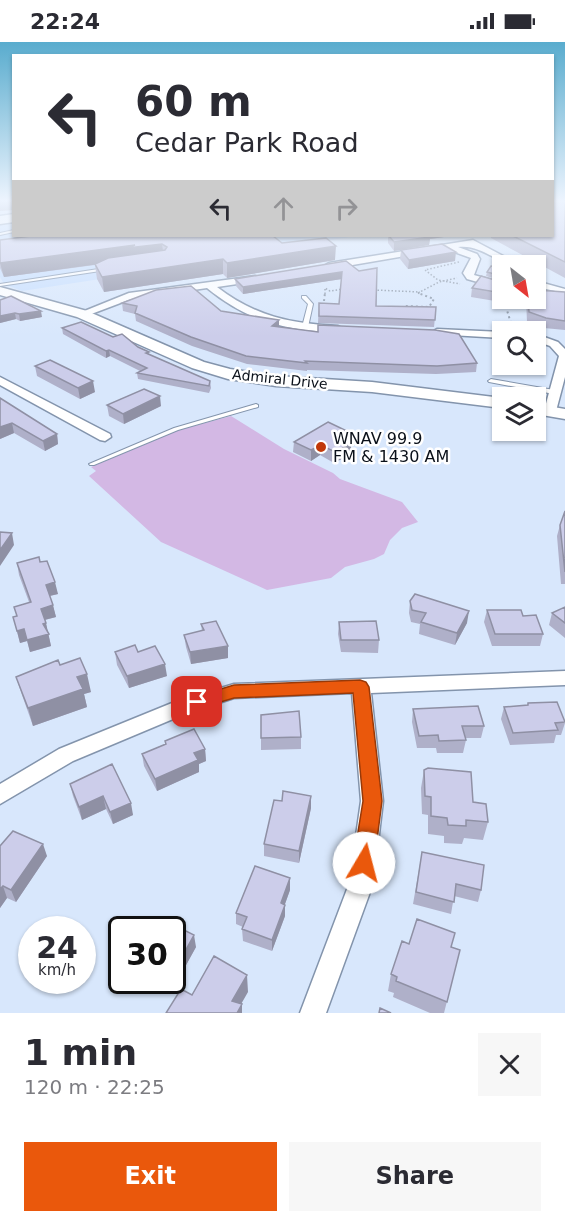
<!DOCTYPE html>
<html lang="en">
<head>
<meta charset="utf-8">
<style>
	body { margin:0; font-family:"DejaVu Sans",sans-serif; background:#f7f7f7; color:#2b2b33; height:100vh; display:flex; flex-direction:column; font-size:22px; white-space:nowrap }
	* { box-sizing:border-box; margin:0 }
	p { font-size:20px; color:#7c7c81 }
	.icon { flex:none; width:33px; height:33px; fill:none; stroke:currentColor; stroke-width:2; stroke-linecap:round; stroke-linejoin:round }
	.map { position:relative; height:971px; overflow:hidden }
	.sheet { display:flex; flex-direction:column; background:#fff; flex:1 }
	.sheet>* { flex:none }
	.banner { position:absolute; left:12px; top:12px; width:542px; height:183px; border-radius:0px; box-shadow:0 2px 4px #0004; background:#fff; color:#2b2b33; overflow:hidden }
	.needle { width:39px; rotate:149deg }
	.buttons { position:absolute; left:492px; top:213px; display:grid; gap:12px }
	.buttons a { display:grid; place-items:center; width:54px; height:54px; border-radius:0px; background:#fff; box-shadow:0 2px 4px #0004; font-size:30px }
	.speed { position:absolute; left:18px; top:874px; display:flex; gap:12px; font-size:30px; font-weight:700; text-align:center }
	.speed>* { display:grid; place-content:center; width:78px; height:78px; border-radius:50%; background:#fff; box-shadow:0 2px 4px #0004; line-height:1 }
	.speed small { font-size:15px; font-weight:400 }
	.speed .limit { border:3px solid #111; border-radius:9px; background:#fff; color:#111 }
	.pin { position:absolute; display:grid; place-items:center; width:51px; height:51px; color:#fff; margin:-26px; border-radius:12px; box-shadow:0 3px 9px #0006 }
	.me { position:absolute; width:66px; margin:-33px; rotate:8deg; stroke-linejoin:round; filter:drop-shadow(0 0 4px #0008) }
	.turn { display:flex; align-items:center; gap:21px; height:126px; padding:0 24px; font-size:27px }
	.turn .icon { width:78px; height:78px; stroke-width:2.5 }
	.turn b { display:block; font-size:42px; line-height:51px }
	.lanes { display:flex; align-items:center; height:57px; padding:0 24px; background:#0003; justify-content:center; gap:30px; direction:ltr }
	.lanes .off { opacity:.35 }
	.round { display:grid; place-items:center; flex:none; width:63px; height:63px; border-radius:0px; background:#f7f7f7 }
	.summary { display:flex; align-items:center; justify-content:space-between; height:102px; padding:0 24px }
	h1 { font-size:36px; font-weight:600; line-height:45px }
	.button { display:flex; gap:12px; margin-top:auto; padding:12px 24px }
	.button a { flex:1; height:69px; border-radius:0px; background:#ea580c; color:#fff; font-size:24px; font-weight:600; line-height:69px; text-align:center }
	.button a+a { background:#f7f7f7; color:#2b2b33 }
	.status { display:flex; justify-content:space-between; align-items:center; height:42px; padding:0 30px; background:#fff; direction:ltr }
	.status svg { height:16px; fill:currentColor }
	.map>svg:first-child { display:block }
	.built { fill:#c7defe }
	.green { fill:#d3b8e4 }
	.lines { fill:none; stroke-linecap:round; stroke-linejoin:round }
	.lane-casing { stroke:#8394ac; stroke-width:2 }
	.street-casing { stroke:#8394ac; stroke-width:3 }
	.secondary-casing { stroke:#8394ac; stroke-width:3 }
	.primary-casing { stroke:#8394ac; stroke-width:3 }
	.path-far1 { stroke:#8b97a7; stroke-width:1.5; stroke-dasharray:1.5 2; stroke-linecap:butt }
	.path { stroke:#8b97a7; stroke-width:2; stroke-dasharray:2 3; stroke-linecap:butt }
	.lane { fill:#fff; fill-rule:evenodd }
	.street { fill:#fff; fill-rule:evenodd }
	.secondary { fill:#fff; fill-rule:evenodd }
	.primary { fill:#fff; fill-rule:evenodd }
	.wall { fill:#afb0c9 }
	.shaded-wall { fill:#8f90a4 }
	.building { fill:#cccdea; stroke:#8f90a4; stroke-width:1.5 }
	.route { fill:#ea580c; stroke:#983908; stroke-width:1.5 }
	.poi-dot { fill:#c13809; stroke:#fff; stroke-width:2 }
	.labels { text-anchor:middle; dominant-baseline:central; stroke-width:5; stroke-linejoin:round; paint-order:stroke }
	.far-street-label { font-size:14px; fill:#0a1019; stroke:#fff }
	.poi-label { font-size:16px; fill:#0a1019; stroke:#fff; text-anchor:start }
</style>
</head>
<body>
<div class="status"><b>22:24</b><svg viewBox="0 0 49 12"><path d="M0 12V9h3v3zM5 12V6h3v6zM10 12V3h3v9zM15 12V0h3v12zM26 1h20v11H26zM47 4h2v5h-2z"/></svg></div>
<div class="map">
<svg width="565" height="971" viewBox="0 0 565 971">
	<rect width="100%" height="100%" fill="#d8e7fc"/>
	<path class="built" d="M13 180 14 194H358L169 221 172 226 22 249 4 242 0 235V183Z"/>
	<path class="green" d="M231 374 284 407 333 431 340 437 402 460 418 480 402 486 390 498 384 512 374 517 345 525 331 536 267 548 161 500 89 434 96 429 91 425 179 388Z"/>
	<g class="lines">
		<g class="lane-casing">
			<path id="lane" d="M14 188V190L0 193V191Z
				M105 226H107V228L0 244V242Z
				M302 254H306L313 262 308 285 305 287 302 285 308 262 302 256Z
				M491 337 554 348 557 350 554 352 489 340 488 339Z
				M256 362 258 363V365L178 388 94 423H90L89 422 174 386Z"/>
		</g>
		<g class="street-casing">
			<path id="street" d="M473 198 522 224C497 224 484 202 458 205L477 212 480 217 474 233 502 241V247L467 237 463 231 471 216 446 207 329 227 324 224 329 221Z
				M255 234 258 235V239L217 245C254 274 292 282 338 284L343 287C336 292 325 290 316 289 274 286 240 273 207 246L131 257 86 274 77 272 129 251Z
				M536 239 565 247V251L536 245Z
				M437 287 502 290V296L433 292 432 290Z
				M536 292 558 300 565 307V335L556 369 550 373 544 369 559 314 550 304 536 299Z
				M0 335 110 392 111 395 105 399 100 398 0 343Z
				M565 629V643L371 651 383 759 373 842 326 971H300L349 842 361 759 352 651 234 656 185 672 73 719 0 762V742L59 707 172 661 234 642Z"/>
		</g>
		<g class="secondary-casing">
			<path id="secondary" d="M0 245 87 269 204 320 230 327 276 334 372 340 502 356V366L372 350 276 344 228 337 192 326 77 275 0 253Z
				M536 362 565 367V377L536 372Z"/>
		</g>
		<g class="primary-casing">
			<path id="primary" d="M14 172V180L0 182V174Z"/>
		</g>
		<path class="path-far1" d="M459 220 425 228 438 238 460 242
			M374 248 420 250
			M418 251 439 240 457 236
			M418 251 421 252
			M325 252V246L330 249 343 247"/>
		<path class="path" d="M511 256 506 265 513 288
			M324 259 325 251
			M405 267 404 264 429 265 434 257 418 251"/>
		<use href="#lane" class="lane"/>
		<use href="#street" class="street"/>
		<use href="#secondary" class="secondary"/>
		<use href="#primary" class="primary"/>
	</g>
	<path class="wall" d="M565 158V236L491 196V194H552Z
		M388 194H451L430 197 429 203 394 209 388 201Z
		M0 198 282 201 335 218 227 236 223 232 104 250 97 237 95 223 4 235 0 226Z
		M401 208 455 219 408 227 400 217Z
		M346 219 376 264 436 265 434 285 318 281 319 261 339 262 342 237 243 252 236 244 235 237Z
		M502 226V239L486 234 487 230Z
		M472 246 502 249 495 259 471 255Z
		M565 250V288L544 286 527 280 526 256H536Z
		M0 258 42 275 20 279 16 277 0 281Z
		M122 261 221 269 279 278V285L477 321 476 330 436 332 307 328V329L247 322 192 304 136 279 135 272 123 269Z
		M62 286 113 295 138 305 149 310V313L210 339 211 346 209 351 138 337 137 331 140 329 110 314 106 316 63 292Z
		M35 324 95 350 80 357 37 334Z
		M0 356 57 392 58 402 45 409 14 391 0 397Z
		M107 363 161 364 124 382 109 374Z
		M294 400H349L348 401 351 402V412L334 421 320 413 311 419 293 410Z
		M565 469V542H561L557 494 560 483Z
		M40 520 58 552 50 554 56 575 45 578 51 604 30 610 27 599 20 601 13 575 17 574 29 560 19 533 17 521Z
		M410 559 467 581 455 603 419 592 420 582 411 580 409 571Z
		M565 565V596L549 583 552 571Z
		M487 568 523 574 543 592 540 604H492L484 580Z
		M339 580 379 598 378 611 341 610 338 592Z
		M201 582 228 604V616L191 622 186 605 184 593 202 589Z
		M115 610H138L167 634 129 646 117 623Z
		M60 623 91 650 84 652 87 665 33 684 22 653 16 635Z
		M528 661 565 681 561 693H556L554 701 510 703 501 677 504 665 527 664Z
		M413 667 484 684 481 696H465L466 698 463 711H437L436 706H417L412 680Z
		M261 673 301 695V707L261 708Z
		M165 699 205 707 206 719 199 722V730L157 749 144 724 142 712 165 702Z
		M112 722 133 773 113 782 106 767 82 778 73 754 70 742Z
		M424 728 473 760 488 780 483 798 464 796 462 802 444 801V794L428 792V773L422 772 421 746Z
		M311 754V766L299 821 264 814V802L282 759Z
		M0 804 47 814 16 860 7 856 0 866Z
		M422 810 481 848 478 860 454 854 451 872 413 862Z
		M290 848 285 862V874L272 909 243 899 242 887 243 885 236 882V871Z
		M172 888 196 905 180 934 172 930Z
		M409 902 451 905 460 908 444 971H430L393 955 394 951 388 949 391 932Z"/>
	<path class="shaded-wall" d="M0 158H14V168L0 169Z
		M422 194H451L430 197 429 203 394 209V200Z
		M162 202 164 216 129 218 4 235 0 221 135 203Z
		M336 204 335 218 227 236V221Z
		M456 210 455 219 408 227 409 218Z
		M223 217V232L104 250 102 235Z
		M342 230V237L243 252V245Z
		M502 241V249L495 259 496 250Z
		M41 269 42 275 20 279 19 272Z
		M15 271 16 277 0 281V274Z
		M279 278V287L272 284Z
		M109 308 110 314 106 316V309Z
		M93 339 95 350 80 357 78 346Z
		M160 354 161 364 124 382 123 372Z
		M12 381 14 391 0 397V385Z
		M349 390V400L338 406 339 396Z
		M57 392 58 402 45 409 43 399Z
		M351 402V412L334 421 335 410Z
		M321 403 320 413 311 419V408Z
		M12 491 14 503 0 524V508Z
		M55 540 58 552 49 554 46 543Z
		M53 563 56 575 44 578 41 567Z
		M469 569 467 581 455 603 457 591Z
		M46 581 51 604 30 610 27 598 43 582Z
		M24 587 27 599 20 601 17 589Z
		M228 604V616L191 622 190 610Z
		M165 622 167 634 129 646 127 634Z
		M87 632 91 650 84 652 87 665 33 684 28 666 77 635Z
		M205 707 206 719 199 722V730L157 749 155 737 194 711Z
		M103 754 106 767 82 778 79 765Z
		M311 754V766L299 821V809Z
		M131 761 133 773 113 782 110 770Z
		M43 802 47 814 16 860 11 848Z
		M290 836V848L281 873V861Z
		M3 844 7 856 0 866V847Z
		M285 863V874L272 909V898Z
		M194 893 196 905 180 934 178 922Z
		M247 933 248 950 236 971 232 959Z
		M242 962V971H237Z"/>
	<path class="building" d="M552 158H565V220L513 194H552Z
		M31 194H273L282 201 326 196 336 204 227 221 223 217 102 235 95 222 108 216 165 208 167 205 162 202 127 206 135 203 0 221V198Z
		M389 194H428L430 195 394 200Z
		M442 202 456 210 409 218 401 208Z
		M346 219 359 229 377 226 376 264 436 265 435 278 319 274V261L339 262 342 230 243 245 235 237Z
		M491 224 502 226V234L487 230Z
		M481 234 502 240V241L496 250 472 246Z
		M191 244 221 269 279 278 272 284 318 290V283L435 288 459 292 477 321 437 324 305 319 307 321 246 314 191 295 135 271 137 264 122 261 156 248Z
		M536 248 565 250V279L546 276 529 270 528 256H536Z
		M11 254 41 269 19 272 15 271 0 274V258Z
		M81 280 113 295 122 292 138 305 149 310 146 311 210 339 209 344 137 331 147 326 109 308 106 309 62 286Z
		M50 318 93 339 78 346 35 324Z
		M144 347 160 354 123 372 107 363Z
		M0 356 57 392 43 399 12 381 0 385Z
		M328 380 349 390 339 396 351 402 335 410 321 403 311 408 294 400Z
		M565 469V530L560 483Z
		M0 490 12 491 0 508Z
		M39 515 40 520 47 519 55 540 46 543 53 563 41 567 46 581 43 582 49 592 27 598 24 587 17 589 13 575 17 574 14 565 31 560 17 521Z
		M415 552 469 569 457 591 421 580 426 571 412 568 410 559Z
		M565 565V581L552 571Z
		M487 568H521L523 574 536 573 543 592H495Z
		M216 579 228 604 190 610 184 593 204 588 201 582Z
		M376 579 379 598H341L339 580Z
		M135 603 138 610 155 604 165 622 127 634 115 610Z
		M80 616 87 632 77 635 83 647 28 666 16 635 58 618 60 623Z
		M557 660 565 680 555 681 558 688 513 691 504 665 528 663V661Z
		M478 664 484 684H462L466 698 439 699 438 693 419 694 413 667Z
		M299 669 301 695 261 696V673Z
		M194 687 205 707 194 711 198 718 155 737 142 712 166 702 165 699Z
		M112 722 131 761 110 770 103 754 79 765 70 742Z
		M428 726 471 730 473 760 486 762 488 780 466 778V784L448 783 447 776 431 774V755L425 754 424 728Z
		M283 749 311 754 299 809 264 802 274 758 282 759Z
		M13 789 43 802 11 848 3 844 0 847V804Z
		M422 810 484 823 481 848 456 842 454 860 416 850Z
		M255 824 290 836 281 861 285 863 272 898 242 887 247 875 236 871Z
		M417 877 455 891 451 905 460 908 447 960 396 939 397 935 391 932 402 899 409 902Z
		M172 882 194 893 178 922 172 919V888H168Z
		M214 914 247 933 232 959 242 962 237 971H166L181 947 192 953Z
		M380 966 391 971H379Z"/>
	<linearGradient id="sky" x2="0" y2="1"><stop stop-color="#59acce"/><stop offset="0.54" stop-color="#edf4fe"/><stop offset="1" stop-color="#edf4fe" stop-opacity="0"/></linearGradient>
	<rect width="565" height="294" fill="url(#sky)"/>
	<path class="route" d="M360 638 366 640 369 645 382 759 374 821 371 828 364 831 356 828 353 821 363 759 353 651 234 656 197 667 191 665 189 660 191 656 234 643Z"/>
	<circle class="poi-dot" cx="321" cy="405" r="6"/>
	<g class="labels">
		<g class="far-street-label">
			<text transform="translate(280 337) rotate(6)">Admiral Drive</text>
		</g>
		<g class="poi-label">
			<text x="333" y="396">WNAV 99.9<tspan x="333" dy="18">FM &amp; 1430 AM</tspan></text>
		</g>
	</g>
</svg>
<div class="buttons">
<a><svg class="needle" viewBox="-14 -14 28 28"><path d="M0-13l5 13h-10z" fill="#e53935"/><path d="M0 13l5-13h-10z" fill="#7c7c81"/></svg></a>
<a><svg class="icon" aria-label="search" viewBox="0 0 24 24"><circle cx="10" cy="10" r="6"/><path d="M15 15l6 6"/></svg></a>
<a><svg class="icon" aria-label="layers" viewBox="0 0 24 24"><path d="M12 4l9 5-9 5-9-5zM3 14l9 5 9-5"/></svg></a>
</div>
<div class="speed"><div>24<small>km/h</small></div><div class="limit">30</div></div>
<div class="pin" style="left:197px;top:660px;background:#d93025"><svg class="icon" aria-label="arrive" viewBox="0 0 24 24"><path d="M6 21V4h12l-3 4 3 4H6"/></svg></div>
<svg class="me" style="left:364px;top:821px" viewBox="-20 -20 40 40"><circle r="19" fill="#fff"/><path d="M0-13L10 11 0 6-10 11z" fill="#ea580c"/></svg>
<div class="banner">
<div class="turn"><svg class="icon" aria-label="left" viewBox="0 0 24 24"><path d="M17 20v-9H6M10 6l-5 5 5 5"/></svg><div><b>60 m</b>Cedar Park Road</div></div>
<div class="lanes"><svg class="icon" aria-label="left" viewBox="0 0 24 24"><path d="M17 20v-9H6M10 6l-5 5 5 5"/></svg><svg class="icon off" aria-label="ahead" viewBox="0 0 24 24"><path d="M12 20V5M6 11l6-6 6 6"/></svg><svg class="icon off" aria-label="right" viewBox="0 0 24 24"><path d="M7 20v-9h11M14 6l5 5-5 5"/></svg></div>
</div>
</div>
<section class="sheet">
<div class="summary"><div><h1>1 min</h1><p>120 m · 22:25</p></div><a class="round"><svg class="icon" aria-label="close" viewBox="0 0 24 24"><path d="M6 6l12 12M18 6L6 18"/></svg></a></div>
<div class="button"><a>Exit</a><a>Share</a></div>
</section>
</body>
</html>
